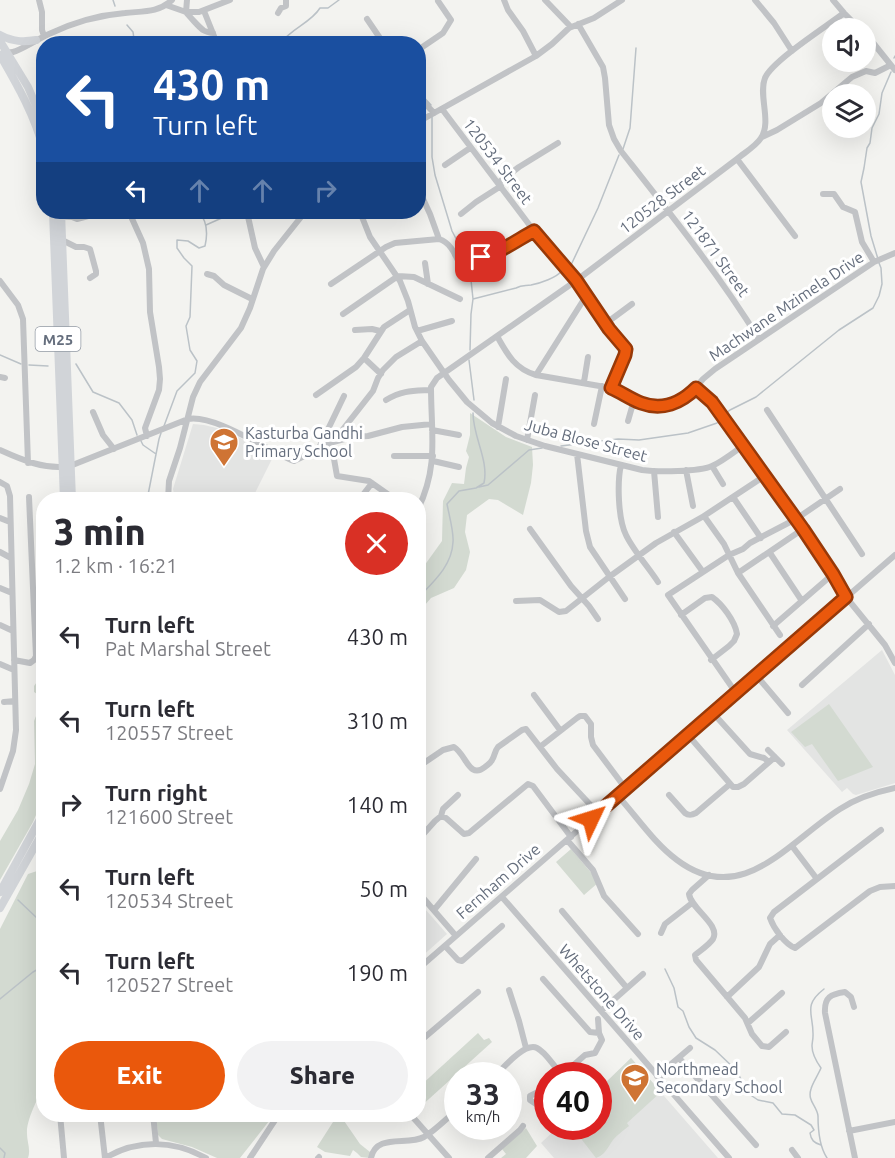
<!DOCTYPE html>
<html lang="en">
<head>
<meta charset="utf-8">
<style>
	body { margin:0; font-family:Ubuntu,sans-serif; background:#f2f2f3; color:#2b2b33; height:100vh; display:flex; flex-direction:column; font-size:22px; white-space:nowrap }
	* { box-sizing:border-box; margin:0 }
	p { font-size:20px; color:#7c7c81 }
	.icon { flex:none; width:33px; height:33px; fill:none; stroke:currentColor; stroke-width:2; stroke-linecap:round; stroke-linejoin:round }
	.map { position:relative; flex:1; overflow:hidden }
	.side { position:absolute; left:36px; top:492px; width:390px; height:630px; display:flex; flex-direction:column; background:#fff; border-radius:24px; box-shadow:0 6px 24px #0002 }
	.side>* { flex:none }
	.guide { position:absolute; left:36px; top:36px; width:390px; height:183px; border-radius:24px; box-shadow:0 6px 24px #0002; background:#1a4fa0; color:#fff; overflow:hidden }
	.fabs { position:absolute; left:822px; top:18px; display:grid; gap:12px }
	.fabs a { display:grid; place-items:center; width:54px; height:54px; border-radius:50%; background:#fff; box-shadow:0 6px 24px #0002; font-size:30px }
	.speed { position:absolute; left:444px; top:1062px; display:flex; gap:12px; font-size:30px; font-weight:700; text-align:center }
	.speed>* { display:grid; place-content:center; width:78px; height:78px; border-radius:50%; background:#fff; box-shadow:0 6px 24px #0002; line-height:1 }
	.speed small { font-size:15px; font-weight:400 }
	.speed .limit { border:9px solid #d22; background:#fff; color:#111 }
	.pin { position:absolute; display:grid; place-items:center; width:51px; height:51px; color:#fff; margin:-26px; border-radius:12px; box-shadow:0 3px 9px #0006 }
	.me { position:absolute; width:66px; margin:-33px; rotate:49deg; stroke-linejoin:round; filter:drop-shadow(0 0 4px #0008) }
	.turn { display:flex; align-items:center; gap:21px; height:126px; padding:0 18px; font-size:27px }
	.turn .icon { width:78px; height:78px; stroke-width:2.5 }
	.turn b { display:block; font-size:42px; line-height:51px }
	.lanes { display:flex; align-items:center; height:57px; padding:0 18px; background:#0003; justify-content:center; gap:30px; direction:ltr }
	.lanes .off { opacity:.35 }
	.round { display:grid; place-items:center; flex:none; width:63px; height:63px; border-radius:32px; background:#f2f2f3 }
	.overview { display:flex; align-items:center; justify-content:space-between; height:102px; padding:0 18px }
	h1 { font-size:36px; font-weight:800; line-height:45px }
	.button { display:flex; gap:12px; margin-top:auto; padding:12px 18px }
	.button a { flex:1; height:69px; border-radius:36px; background:#ea580c; color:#fff; font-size:24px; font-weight:800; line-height:69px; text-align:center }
	.button a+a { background:#f2f2f3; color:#2b2b33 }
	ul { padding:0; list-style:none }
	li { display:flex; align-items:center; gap:18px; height:84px; padding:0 18px }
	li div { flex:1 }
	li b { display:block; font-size:22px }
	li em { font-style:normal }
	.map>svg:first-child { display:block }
	.built { fill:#e3e4e3 }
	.green { fill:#d3dad1 }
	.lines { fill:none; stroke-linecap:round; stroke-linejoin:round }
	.stream { stroke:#bbc2c7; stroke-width:1.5 }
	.minor { stroke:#c1c3c6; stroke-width:6 }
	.major { stroke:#d1d4d8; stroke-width:8 }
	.route-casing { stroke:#983908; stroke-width:15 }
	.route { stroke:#ea580c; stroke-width:10 }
	.labels { text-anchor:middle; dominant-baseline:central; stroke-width:6; stroke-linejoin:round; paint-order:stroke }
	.shield { fill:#fff; stroke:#939aa4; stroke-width:1.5 }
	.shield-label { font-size:15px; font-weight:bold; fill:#656e7d }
	.street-label { font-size:16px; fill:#656e7d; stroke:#fff }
	.poi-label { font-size:16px; fill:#656e7d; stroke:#fff; text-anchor:start }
</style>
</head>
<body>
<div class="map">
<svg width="895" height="1158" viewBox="0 0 895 1158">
	<rect width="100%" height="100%" fill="#f3f3f0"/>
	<path class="built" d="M193 424 204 425 221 429 245 440 274 455 252 499H175L173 489Z
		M882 650 895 675V783L856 795 853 794 847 788 842 792 787 730Z
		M418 901 447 934 419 959H418Z
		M631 1058 718 1158H554L541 1143 558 1127 598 1126 599 1089Z"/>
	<path class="green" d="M470 413 506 437 532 447 533 465 531 483 523 515 498 500 489 499 467 515 465 532 470 552 466 570 454 588 431 598 419 612V573L442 541 443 501 452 483 464 484 466 468 469 457 466 451 470 435Z
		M43 666V799L33 822 0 880V841L18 810 29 784 35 764 34 721 40 706V696L34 692V686L39 679V671Z
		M829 704 873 767 838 781 812 744 805 747 791 732Z
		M571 849 599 882 584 895 556 862Z
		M43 869V1088C37 1100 26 1121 27 1134 27 1142 31 1150 28 1158H0V929L28 874Z
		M478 1033 484 1040 489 1038 492 1042 419 1108V1087Z
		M631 1058 661 1092 627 1123 629 1126C624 1130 617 1135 613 1140 607 1148 606 1154 596 1158L572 1127 598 1126 599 1089Z
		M271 1114 273 1116 240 1158H217L192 1147 162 1139 158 1135 156 1115Z
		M324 1115H340L360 1144 370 1152V1158L361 1157 357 1153 353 1150 350 1156 325 1152 317 1147 333 1122Z
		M526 1128 537 1146 526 1158H501L506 1154 502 1149Z"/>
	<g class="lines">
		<path class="stream" d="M113 0 115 6
			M127 25 133 32 134 39 139 41 141 44
			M280 44C291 28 311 23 320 8H328L339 0
			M894 58 895 56
			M418 91 431 105
			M432 117V157L435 175 452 231 461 248
			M623 149 630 128 636 48
			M206 225 224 217 226 215 227 212
			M463 253 471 280 473 299 471 314 470 350
			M878 259 871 236 861 182 864 168 867 148 870 143 872 128 879 114 882 93 891 72
			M571 265 598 208 619 155
			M473 299 516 288C522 285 524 286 531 285 541 283 556 278 563 270
			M0 355 21 364
			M469 360 474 400
			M76 364 93 392 119 403 132 420 137 435
			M29 365 48 366
			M726 413 730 410 756 397 839 330 873 308 879 296 882 284 881 268 879 263
			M164 426 177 391 195 373 197 361 190 350 186 326 190 317 192 266 184 258 177 248V240L188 241 199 248 205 246C208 233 207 221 199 212
			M140 439 143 445 156 454
			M561 446 618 439 639 440 688 433 717 423 720 420
			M479 487 488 485 529 450 542 448
			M147 500 159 439 161 433
			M418 598C433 582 452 566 453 542 454 532 449 515 447 504L459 491 476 488 484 483C489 460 473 437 473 413
			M18 900 38 919 44 920
			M665 969 674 988 678 1007 683 1011 689 1027 696 1038 715 1050 736 1070 747 1090 752 1096 758 1100 773 1103 782 1114 795 1115 811 1125 814 1130 810 1133C811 1140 814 1143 821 1145
			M824 989C802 1006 814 1014 813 1036 813 1040 812 1043 812 1046 812 1054 816 1061 821 1068 818 1075 812 1084 811 1089 807 1101 817 1106 818 1116 818 1130 819 1146 827 1158
			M0 999 33 972 44 966
			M0 1148 5 1153 4 1158"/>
		<path class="minor" d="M39 0 42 12V30L44 36
			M504 0 508 10 523 31 536 56
			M545 0 571 27
			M755 0 774 23 792 51
			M833 0 844 13 859 28
			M166 5 186 12 187 0
			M204 11 214 36V44
			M186 12H199L230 0
			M186 12C189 16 199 27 203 30 204 31 211 33 213 33
			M278 13 281 8 286 6V0
			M367 19 384 44
			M578 24 603 67 605 78 609 125 614 139 621 151C669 212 718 273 759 339
			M866 34 895 70
			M418 50 443 33 451 20 438 1
			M3 53C8 52 12 53 16 51 28 46 38 39 49 34 72 23 100 15 125 13 143 11 158 13 172 0
			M418 96 434 113
			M442 109 534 231 577 280 609 329 625 348 626 351 625 355 611 388
			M418 122 536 56 552 44 569 28 594 18 622 0
			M762 137 777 130 821 103 852 77 866 71 875 73 891 65
			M737 159 795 236
			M445 165 470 148
			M498 183 519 167 558 143
			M418 188 430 214 439 239
			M823 194H834L843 207 855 212 862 242 874 262
			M129 212 143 243 149 269 150 312 159 367 160 379 159 390 145 428 147 436
			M247 212 255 248 264 267
			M360 212 370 237 400 281 408 301 415 327 422 341 449 380 467 402 492 423 516 436 545 446 642 470C657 472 699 472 712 466 723 461 734 452 744 445
			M461 214 476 202 501 186
			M53 216 72 217 77 219 103 212
			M60 239 76 247H84L90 249 96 271V274L90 278
			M455 255 470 249 481 257 489 256 534 231
			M425 263 428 284
			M207 274 214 276 224 285 252 299
			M0 281 18 305 23 319 28 463
			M331 284 386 247 395 243 439 239C452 243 456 257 462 269
			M343 314 398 276 414 277 460 299
			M605 324 632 304
			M355 330 372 329 380 331
			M417 331 452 321
			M497 336C507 354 515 369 536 375L611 388 647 405 663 406 675 403 691 393 703 379 715 369 874 262 895 253
			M364 358 381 374
			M536 375 586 296
			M0 377 5 378
			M584 382 588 357
			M696 388 712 402 766 475 833 574 846 597 885 645 895 663
			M316 395 356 367 364 358 384 327 410 310
			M386 400C403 390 413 391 431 390
			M767 410 862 554
			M93 412 103 435 114 449
			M628 421 634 400
			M594 424 602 386
			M498 427 506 379
			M432 430 459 435
			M527 440 535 395
			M333 442 373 391 378 378 383 370 396 357 422 341
			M328 445 334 459 337 476 369 481 396 500
			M319 448 344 396
			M0 450C22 460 45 470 70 466L188 419C215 414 268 451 294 461L333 442 352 437 368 436 402 427 432 424
			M577 454 586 531 590 547 625 599
			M394 456H433
			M433 461 459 467
			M621 465C617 482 618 519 626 535 633 550 649 568 658 582
			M712 466 723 484
			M686 470 693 506
			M654 471 658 517
			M0 482 7 486 10 496 16 730 13 751 0 789
			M733 497 761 538
			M168 500 169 481 180 448 193 397 200 382 241 328 250 308 263 269 274 251 305 212
			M359 500 372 483
			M418 509C439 466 431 433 431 387L437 378 577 280 737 159C744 153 756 146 761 138 772 122 758 95 765 78 772 61 827 26 844 13
			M704 516 724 544 738 573 780 635
			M0 518 10 522
			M530 529 571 586 589 606 598 619
			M674 532 703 572
			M0 552 11 558
			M770 553 802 601
			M738 573 803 529
			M0 588 12 593
			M516 601 540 600 559 612 566 611 609 577 656 543 704 516 766 475
			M681 615 705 598 712 597C722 604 735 621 737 634L734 641 729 646 711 660
			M0 625 13 631
			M773 626 833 574
			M14 660 30 663 34 660 36 656 29 497
			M0 664 14 670
			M756 675 788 713
			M802 685 869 624
			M736 693 668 595 729 555 743 549 750 543 796 519 840 489
			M534 695 560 730
			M4 702 15 701
			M713 713 750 754 764 758 769 762
			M688 735 733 787H738L744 784 775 757
			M541 746 577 718 580 716H585L591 724V737L593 745 626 789
			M768 750 782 764
			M418 767 443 750 454 747C466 754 469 780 485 767 487 765 491 763 492 760 495 756 494 752 498 747L522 730 526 729 557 769 598 813
			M669 795 685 813C689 816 692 815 696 813L730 784
			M618 796C637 817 654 843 677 860 742 909 789 841 840 809 857 798 876 792 895 788
			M441 816 443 809 458 795
			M881 830 774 912 770 918C774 929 785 944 795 948L870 891 880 887 895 886
			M418 840 435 821 441 816 446 818 464 834 469 833 528 784 533 786 571 837
			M567 840 593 870 604 896 638 934
			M792 846 817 879
			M709 875 692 890 689 894C691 909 721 925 713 939 709 945 701 950 695 955L696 960 745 1018 752 1034 762 1046 769 1047 786 1032
			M418 892 456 936
			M502 897 729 1158
			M434 910 476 859
			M562 911 627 988
			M661 933 665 924 692 903
			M445 946 458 960 462 961 502 926
			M418 969 895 555
			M543 979 590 1032 599 1033
			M509 990 519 1021 526 1048
			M727 997 759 967 770 944 780 935
			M854 1007 851 997 845 992C831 994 824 997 825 1013L855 1158
			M601 1011 643 974
			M748 1023 782 993
			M418 1043 478 992
			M679 1058 756 1145
			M495 1076C504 1067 525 1042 537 1048 545 1052 551 1062 557 1069
			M561 1076 585 1055 595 1053 602 1040 599 1033 598 1019
			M657 1076 690 1048
			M539 1106 530 1100V1096L548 1087
			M60 1114 64 1158
			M100 1114 105 1158
			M153 1114 156 1143
			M410 1114 449 1158
			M849 1131 895 1122
			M792 1150 798 1158
			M105 1158C138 1139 174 1140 206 1158
			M250 1158 279 1114
			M318 1158 319 1157
			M371 1158C376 1133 407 1146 424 1137 436 1130 447 1118 458 1109
			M488 1158 520 1130 523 1126"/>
		<path class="major" d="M0 35C13 42 23 42 36 40
			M0 41 28 87 44 124
			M0 55C18 86 35 116 44 151
			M53 212 64 500
			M61 212 72 500
			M0 892 44 812
			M0 908 44 830"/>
	</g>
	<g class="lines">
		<g class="route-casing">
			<path id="route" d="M481 257C492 258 522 237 534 231L576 280 609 329 626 349 625 355 611 388C621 392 630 399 641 403 662 411 681 403 696 388L712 402 803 529 833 574 846 597 591 819"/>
		</g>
		<use href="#route" class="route"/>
	</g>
	<defs>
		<g id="school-pin" transform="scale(1.5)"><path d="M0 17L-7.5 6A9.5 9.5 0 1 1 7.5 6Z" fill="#cf7434" stroke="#fff"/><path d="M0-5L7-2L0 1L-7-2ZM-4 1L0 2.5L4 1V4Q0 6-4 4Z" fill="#fff"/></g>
	</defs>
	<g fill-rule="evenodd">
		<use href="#school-pin" x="224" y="442"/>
		<use href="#school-pin" x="635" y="1078"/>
	</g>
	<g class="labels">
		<rect class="shield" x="35.5" y="327" width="45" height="24" rx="4.5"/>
		<g class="shield-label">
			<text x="58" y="339">M25</text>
		</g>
		<g class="street-label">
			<text transform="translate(498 161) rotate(53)">120534 Street</text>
			<text transform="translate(662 199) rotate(-37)">120528 Street</text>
			<text transform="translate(716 253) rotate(54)">121871 Street</text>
			<text transform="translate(786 306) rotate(-34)">Machwane Mzimela Drive</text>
			<text transform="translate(586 440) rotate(15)">Juba Blose Street</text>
			<text transform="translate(498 881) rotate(-41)">Fernham Drive</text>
			<text transform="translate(602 992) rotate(49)">Whetstone Drive</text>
		</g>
		<g class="poi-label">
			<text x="245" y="433">Kasturba Gandhi<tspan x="245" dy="18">Primary School</tspan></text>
			<text x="656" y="1069">Northmead<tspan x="656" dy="18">Secondary School</tspan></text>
		</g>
	</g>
</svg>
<div class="fabs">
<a><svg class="icon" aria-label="sound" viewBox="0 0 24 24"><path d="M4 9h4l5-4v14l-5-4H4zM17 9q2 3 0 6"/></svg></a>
<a><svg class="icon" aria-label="layers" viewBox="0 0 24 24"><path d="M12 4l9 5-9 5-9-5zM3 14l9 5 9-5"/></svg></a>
</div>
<div class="speed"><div>33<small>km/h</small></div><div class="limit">40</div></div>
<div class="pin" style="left:481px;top:257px;background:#d93025"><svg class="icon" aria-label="arrive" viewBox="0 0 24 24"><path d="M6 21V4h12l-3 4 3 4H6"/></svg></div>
<svg class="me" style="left:591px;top:819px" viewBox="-20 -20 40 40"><path d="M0-17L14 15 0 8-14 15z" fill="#ea580c" stroke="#fff" stroke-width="4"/></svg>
<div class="guide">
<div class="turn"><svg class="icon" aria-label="left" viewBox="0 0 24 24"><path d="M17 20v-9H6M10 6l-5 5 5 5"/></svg><div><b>430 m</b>Turn left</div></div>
<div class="lanes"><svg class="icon" aria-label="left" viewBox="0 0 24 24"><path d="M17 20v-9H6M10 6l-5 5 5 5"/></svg><svg class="icon off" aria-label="ahead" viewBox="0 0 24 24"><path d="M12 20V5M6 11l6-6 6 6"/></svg><svg class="icon off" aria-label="ahead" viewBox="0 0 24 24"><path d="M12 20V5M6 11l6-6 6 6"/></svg><svg class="icon off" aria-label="right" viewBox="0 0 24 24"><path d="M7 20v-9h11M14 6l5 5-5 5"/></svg></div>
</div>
<section class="side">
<div class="overview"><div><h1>3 min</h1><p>1.2 km · 16:21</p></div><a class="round" style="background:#d93025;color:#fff"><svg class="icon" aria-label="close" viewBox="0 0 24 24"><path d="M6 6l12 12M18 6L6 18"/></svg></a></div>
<ul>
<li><svg class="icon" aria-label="left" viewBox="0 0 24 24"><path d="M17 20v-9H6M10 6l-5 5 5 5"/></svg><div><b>Turn left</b><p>Pat Marshal Street</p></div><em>430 m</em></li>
<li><svg class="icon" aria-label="left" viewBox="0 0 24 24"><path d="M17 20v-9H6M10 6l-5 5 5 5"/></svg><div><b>Turn left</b><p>120557 Street</p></div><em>310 m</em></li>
<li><svg class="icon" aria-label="right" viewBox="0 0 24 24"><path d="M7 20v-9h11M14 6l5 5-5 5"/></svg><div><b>Turn right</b><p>121600 Street</p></div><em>140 m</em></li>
<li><svg class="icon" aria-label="left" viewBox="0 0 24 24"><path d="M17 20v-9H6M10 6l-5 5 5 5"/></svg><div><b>Turn left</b><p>120534 Street</p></div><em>50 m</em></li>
<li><svg class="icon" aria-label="left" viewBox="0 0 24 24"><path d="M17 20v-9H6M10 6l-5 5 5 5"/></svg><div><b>Turn left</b><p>120527 Street</p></div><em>190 m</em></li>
</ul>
<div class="button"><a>Exit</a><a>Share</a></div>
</section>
</div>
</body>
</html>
